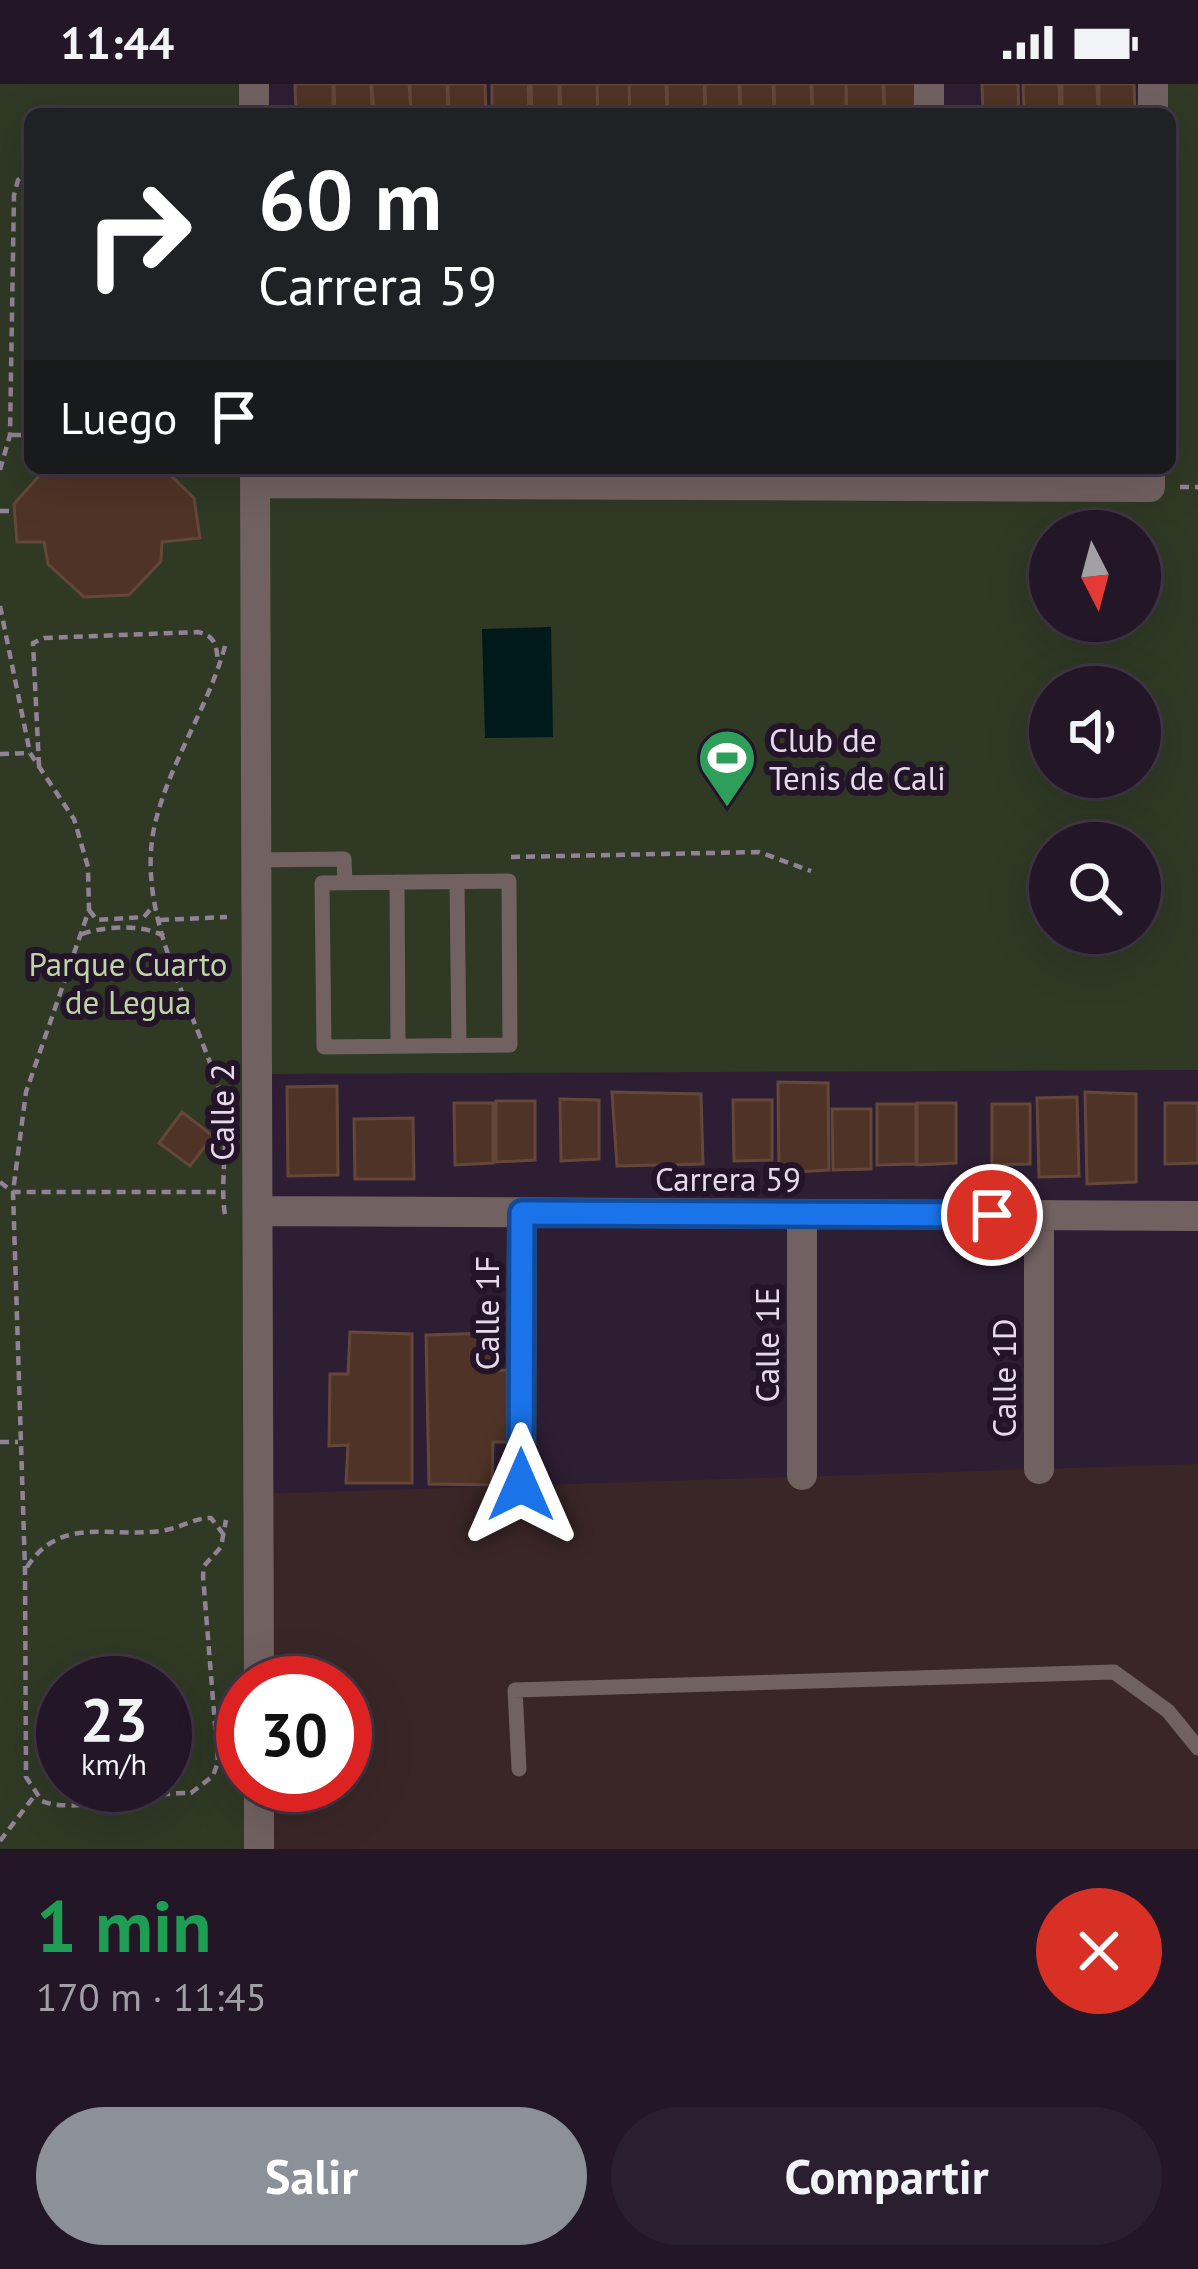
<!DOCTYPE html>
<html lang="es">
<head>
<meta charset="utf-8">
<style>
	body { margin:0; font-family:"PT Sans",sans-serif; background:#2a1f2f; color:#f1f3f6; height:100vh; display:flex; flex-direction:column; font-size:45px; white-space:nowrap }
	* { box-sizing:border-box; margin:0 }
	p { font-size:39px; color:#a29fa7 }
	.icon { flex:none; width:66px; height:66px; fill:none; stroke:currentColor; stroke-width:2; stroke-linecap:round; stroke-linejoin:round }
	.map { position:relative; height:1765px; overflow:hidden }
	.sheet { display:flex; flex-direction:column; background:#221627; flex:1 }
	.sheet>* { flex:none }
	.hud { position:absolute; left:24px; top:24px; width:1152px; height:366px; border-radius:18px; box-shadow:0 12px 48px #0002,0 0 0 3px #3f3544; background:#202124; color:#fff; overflow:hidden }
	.needle { width:78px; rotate:174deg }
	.buttons { position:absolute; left:1029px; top:426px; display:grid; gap:24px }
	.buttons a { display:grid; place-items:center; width:132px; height:132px; border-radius:50%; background:#221627; box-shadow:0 12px 48px #0002,0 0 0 3px #3f3544; font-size:60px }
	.speed { position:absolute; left:36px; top:1572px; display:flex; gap:24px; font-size:60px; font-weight:700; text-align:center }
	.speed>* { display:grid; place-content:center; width:156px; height:156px; border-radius:50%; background:#221627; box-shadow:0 12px 48px #0002,0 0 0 3px #3f3544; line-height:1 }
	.speed small { font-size:30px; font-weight:400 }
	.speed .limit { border:18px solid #d22; background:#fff; color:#111 }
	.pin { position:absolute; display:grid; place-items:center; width:102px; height:102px; color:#fff; margin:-51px; border:6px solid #fff; border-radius:50%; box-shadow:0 3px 12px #0007 }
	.me { position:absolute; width:132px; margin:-66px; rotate:0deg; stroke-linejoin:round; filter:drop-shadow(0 0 9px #0008) }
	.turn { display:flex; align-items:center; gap:42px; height:252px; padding:0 36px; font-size:54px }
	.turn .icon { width:156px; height:156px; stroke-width:2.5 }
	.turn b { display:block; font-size:84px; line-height:102px }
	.then { display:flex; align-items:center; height:114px; padding:0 36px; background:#0003; gap:24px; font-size:45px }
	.round { display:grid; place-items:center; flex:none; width:126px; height:126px; border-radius:63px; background:#2a1f2f }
	.headline { display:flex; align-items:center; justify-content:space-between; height:204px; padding:0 36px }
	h1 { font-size:72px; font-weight:600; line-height:90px; color:#1e9e55 }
	.cta { display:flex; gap:24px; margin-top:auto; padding:24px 36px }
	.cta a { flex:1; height:138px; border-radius:72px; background:#8c9099; color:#fff; font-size:48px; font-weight:600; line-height:138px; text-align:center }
	.cta a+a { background:#2a1f2f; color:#f1f3f6 }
	.status { display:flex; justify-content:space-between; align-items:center; height:84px; padding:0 60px; background:#221627; direction:ltr }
	.status svg { height:33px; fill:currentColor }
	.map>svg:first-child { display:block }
	.education { fill:#3a2627 }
	.green { fill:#2f3924; fill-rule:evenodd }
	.water { fill:#00191a }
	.building { fill:#4f3326; stroke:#644739; stroke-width:3 }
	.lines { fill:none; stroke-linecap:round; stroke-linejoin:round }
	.path { stroke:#908395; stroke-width:4.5; stroke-dasharray:9 6; stroke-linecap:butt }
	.service { stroke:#726161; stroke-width:15 }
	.minor { stroke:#726161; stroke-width:30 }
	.route-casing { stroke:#114b97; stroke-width:30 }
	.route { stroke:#1a73e8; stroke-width:21 }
	.labels { text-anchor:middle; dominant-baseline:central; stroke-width:12; stroke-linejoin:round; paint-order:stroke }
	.poi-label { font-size:33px; fill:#e5dae9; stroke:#24142a; text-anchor:start }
	.park-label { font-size:33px; fill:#bdd5a3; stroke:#24142a }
	.street-label { font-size:33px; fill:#e5dae9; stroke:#24142a }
</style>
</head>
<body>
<div class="status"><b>11:44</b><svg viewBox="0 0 49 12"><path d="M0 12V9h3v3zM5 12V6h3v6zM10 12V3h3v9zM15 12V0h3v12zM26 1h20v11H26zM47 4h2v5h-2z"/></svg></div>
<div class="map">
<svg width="1198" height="1765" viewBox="0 0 1198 1765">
	<rect width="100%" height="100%" fill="#2e1e34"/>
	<path class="education" d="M1198 1380V1765H259V1701H345V1599H259L258 1410Z"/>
	<path class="green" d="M0 0H254V30H30V384H255L1149 403 1150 384H1170V30H1153V0H1198V986L257 990 259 1599H243V1701H259V1765H0ZM1050 447H1140V537H1050ZM1050 603H1140V693H1050ZM1050 759H1140V849H1050ZM63 1599H165V1701H63Z"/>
	<path class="water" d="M551 543 553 653 485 654 482 545Z"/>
	<path class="building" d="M295 0H333V30H296Z
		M334 0H371L372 30H335Z
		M372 0H409L411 30H374Z
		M410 0H447L448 30H411Z
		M448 0H485L486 30H449Z
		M492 0H528L529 30H492Z
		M531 0H559V30H532Z
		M560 0H597L598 30H561Z
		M597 0H629L630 30H598Z
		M629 0H666L667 30H630Z
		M667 0H704L705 30H668Z
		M705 0H739L740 30H706Z
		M740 0H773L774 30H741Z
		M774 0H811L812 30H775Z
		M812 0H846V30H813Z
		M846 0H883L884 30H847Z
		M884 0H921L922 30H885Z
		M982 0H1018L1019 30H983Z
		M1023 0H1059L1060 30H1024Z
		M1062 0H1097L1098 30H1062Z
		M1099 0H1134L1135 30H1099Z
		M46 384H163L194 414 200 454 162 458 161 477 129 511 84 513 48 480 44 458H17L14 420Z
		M778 998 828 999 829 1086 779 1089Z
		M337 1002 338 1091 288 1092 287 1003Z
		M612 1008 701 1010 703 1080 617 1082Z
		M1085 1008 1136 1010V1098L1087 1100Z
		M1077 1013 1079 1092 1039 1093 1037 1014Z
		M560 1015 599 1016V1075L561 1077Z
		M733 1016H772V1076L734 1077Z
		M496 1017H535V1076L496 1078Z
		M454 1019H493V1079L455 1081Z
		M917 1019H956V1079L917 1081Z
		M1165 1019H1198V1079L1165 1080Z
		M877 1020H916V1080L877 1081Z
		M992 1020H1030V1080L992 1081Z
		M832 1025H871V1085L833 1086Z
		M182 1028 213 1052 190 1082 159 1059Z
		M413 1034 414 1095H355L354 1035Z
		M350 1248 412 1250V1399H346L348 1361 329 1362 330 1290H348Z
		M492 1249 491 1287 511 1286V1358H493L492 1401 429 1400 426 1251Z"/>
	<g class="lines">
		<path class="path" d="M12 351H30
			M0 386 10 351 14 111 18 96 30 87
			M1180 403H1198
			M0 427H14
			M0 522 30 669 74 735 88 783 89 826 26 1008 13 1108 25 1485 26 1693 42 1717C74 1731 150 1707 191 1709L213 1692 218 1678 203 1492 204 1482 221 1463 226 1436
			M225 562C209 621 173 673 157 732 130 827 196 924 221 1012 231 1047 219 1094 225 1131
			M0 670 30 669
			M39 682 33 559 44 554 198 548C215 552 216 560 218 577
			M511 773 759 768 811 787
			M89 826 97 836 144 833 154 821
			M160 836 227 833
			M82 850C104 842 143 840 164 852
			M0 1098 13 1108H219
			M0 1358H18
			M27 1483C62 1429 114 1456 166 1446 183 1443 193 1434 211 1434L224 1451
			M0 1757 35 1711"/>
		<path class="service" d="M256 776 344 775 345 798
			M509 797 510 961 324 963 322 799Z
			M397 798 398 962
			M457 798 459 962
			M519 1685 515 1606 1114 1588 1168 1627 1198 1664"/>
		<path class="minor" d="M254 0V30
			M929 0V30
			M1153 30V0
			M255 384 259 1599
			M255 399 1150 403V384
			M258 1127 1198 1132
			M802 1130V1391
			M1039 1385V1131
			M521 1401 522 1129
			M259 1701V1765"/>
	</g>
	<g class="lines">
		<g class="route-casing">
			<path id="route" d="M521 1401 522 1129 992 1131"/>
		</g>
		<use href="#route" class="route"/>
	</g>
	<defs>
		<g id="stadium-pin" transform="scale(3)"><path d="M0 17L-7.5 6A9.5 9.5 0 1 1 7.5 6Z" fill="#2e9e5b" stroke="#24142a"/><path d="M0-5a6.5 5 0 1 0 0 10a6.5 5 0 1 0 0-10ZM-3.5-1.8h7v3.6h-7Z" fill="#fff"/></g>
	</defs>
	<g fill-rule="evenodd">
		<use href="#stadium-pin" x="727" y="674"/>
	</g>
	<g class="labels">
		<g class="poi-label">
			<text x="769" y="655">Club de<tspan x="769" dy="38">Tenis de Cali</tspan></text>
		</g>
		<g class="park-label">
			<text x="128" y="879">Parque Cuarto<tspan x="128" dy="38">de Legua</tspan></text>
		</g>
		<g class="street-label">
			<text transform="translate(221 1028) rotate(-90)">Calle 2</text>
			<text x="728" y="1094">Carrera 59</text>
			<text transform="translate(486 1229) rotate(-90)">Calle 1F</text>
			<text transform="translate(766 1261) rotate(-90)">Calle 1E</text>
			<text transform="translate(1003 1294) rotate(-90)">Calle 1D</text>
		</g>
	</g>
</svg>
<div class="buttons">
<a><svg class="needle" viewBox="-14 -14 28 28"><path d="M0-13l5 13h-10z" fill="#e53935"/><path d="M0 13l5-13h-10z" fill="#a29fa7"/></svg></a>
<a><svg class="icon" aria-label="sound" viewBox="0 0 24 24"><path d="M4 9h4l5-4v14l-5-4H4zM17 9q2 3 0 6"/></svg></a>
<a><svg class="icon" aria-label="search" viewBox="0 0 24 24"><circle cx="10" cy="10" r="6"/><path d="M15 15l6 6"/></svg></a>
</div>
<div class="speed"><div>23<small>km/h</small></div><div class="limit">30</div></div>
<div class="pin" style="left:992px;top:1131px;background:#d93025"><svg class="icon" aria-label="arrive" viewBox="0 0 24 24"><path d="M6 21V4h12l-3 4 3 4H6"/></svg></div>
<svg class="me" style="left:521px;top:1401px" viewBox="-20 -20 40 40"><path d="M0-17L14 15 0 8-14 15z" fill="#1a73e8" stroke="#fff" stroke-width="4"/></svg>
<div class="hud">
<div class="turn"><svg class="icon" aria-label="right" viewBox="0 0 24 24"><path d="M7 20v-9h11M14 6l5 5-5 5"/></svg><div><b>60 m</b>Carrera 59</div></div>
<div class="then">Luego<svg class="icon" aria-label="arrive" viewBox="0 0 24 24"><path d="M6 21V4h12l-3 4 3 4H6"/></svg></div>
</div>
</div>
<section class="sheet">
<div class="headline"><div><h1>1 min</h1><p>170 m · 11:45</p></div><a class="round" style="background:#d93025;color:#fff"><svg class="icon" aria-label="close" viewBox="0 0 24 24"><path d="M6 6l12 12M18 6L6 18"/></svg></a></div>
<div class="cta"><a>Salir</a><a>Compartir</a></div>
</section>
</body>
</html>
